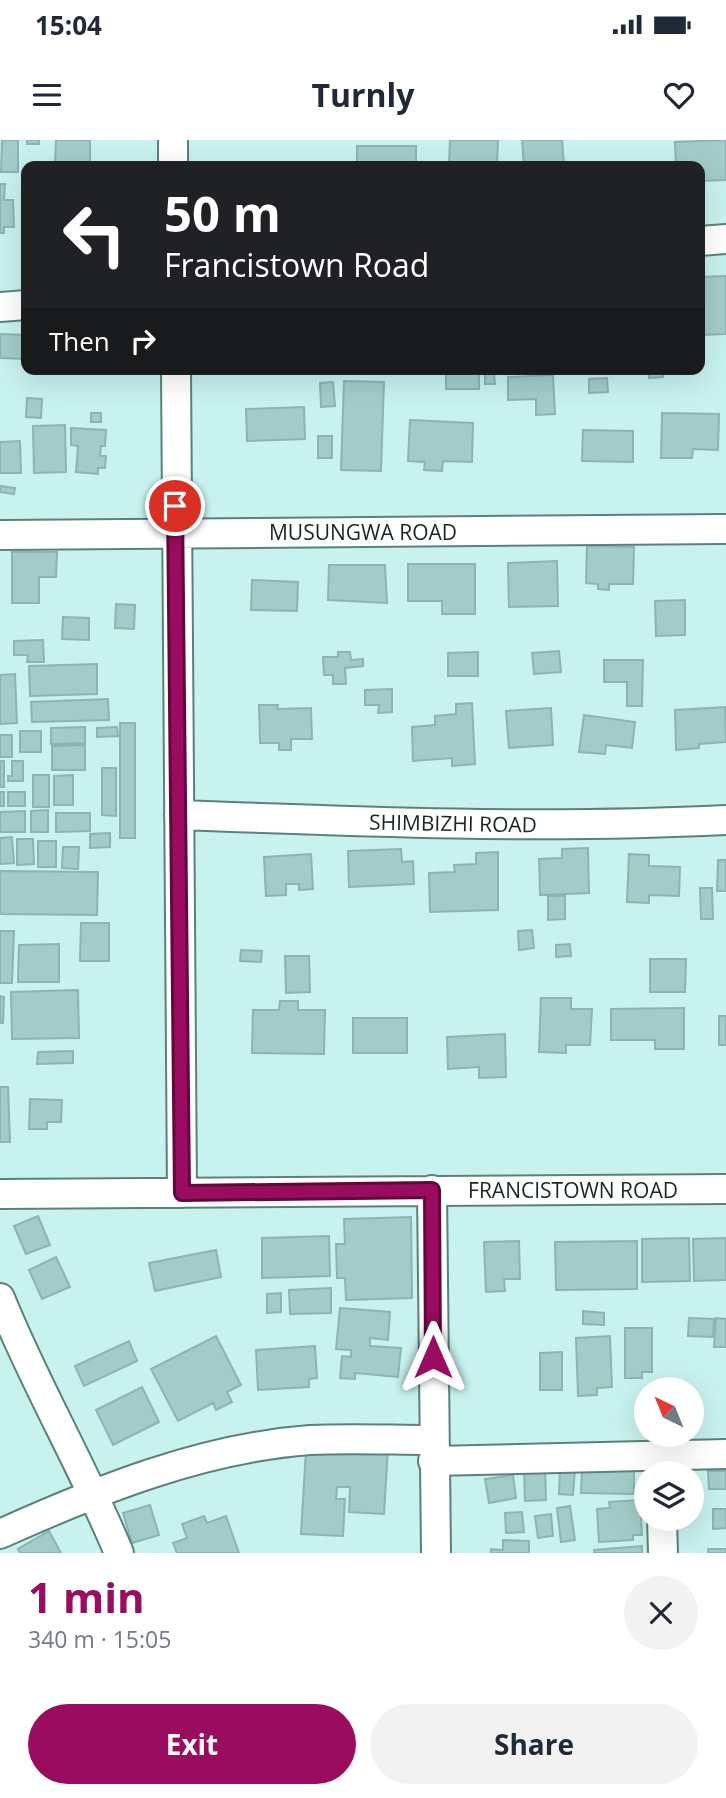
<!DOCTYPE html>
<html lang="en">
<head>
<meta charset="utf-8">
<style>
	body { margin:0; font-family:"Open Sans",sans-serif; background:#f2f2f3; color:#1f2937; height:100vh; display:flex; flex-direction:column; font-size:26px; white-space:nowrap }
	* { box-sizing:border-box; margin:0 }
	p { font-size:23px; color:#747a83 }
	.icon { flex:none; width:38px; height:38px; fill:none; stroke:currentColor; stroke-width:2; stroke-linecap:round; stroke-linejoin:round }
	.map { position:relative; height:1413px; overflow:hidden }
	.drawer { display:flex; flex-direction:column; background:#fff; flex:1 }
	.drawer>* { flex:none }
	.top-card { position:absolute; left:21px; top:21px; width:684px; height:214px; border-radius:14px; box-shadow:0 7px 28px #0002; background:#202124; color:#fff; overflow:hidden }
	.needle { width:46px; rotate:317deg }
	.controls { position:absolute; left:634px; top:1237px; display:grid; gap:14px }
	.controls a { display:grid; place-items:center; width:70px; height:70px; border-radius:50%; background:#fff; box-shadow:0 7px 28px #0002; font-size:35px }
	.pin { position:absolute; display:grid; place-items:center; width:60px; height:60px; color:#fff; margin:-30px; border:4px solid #fff; border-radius:50%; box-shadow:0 2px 7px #0007 }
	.me { position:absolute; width:77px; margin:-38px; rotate:0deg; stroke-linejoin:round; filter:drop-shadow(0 0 5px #0008) }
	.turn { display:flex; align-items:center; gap:24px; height:147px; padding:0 28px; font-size:32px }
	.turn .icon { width:91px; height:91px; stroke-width:2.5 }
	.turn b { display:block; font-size:49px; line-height:60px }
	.then { display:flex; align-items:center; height:66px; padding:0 28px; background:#0003; gap:14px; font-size:26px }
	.round { display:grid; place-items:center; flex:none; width:74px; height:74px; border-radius:37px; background:#f2f2f3 }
	.overview { display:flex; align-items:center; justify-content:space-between; height:119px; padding:0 28px }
	h1 { font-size:42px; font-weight:700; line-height:52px; color:#990c5f }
	.cta { display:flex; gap:14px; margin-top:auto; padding:14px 28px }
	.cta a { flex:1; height:80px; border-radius:42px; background:#990c5f; color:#fff; font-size:28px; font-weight:700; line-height:80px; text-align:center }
	.cta a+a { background:#f2f2f3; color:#1f2937 }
	.status { display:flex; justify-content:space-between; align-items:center; height:49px; padding:0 35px; background:#fff; direction:ltr }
	.status svg { height:19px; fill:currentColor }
	header { display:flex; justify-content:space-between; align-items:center; height:91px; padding:0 28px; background:#fff; font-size:32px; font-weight:700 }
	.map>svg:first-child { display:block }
	.building { fill:#a3ccc8; stroke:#8cb4b1; stroke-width:2 }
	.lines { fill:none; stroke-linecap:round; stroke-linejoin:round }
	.minor-casing { stroke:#5a817e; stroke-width:32 }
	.minor { stroke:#fff; stroke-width:28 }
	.route-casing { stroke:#63083e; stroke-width:18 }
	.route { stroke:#990c5f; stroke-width:12 }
	.labels { text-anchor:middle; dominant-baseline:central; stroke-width:5; stroke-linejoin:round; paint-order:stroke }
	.street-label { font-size:21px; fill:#172726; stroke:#fff }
</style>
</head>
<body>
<div class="status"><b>15:04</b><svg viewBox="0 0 49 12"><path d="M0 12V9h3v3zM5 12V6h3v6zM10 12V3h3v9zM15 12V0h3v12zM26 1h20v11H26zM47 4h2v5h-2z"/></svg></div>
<header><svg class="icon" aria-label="menu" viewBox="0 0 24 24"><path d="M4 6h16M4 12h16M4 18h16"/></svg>Turnly<svg class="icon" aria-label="heart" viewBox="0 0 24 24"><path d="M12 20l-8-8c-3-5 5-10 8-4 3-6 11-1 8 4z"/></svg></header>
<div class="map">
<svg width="726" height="1413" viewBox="0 0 726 1413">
	<rect width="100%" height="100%" fill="#c8f2ee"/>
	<path class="building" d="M2 0H18V32H1Z
		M27 0H39V4H27Z
		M56 0H90V26H55Z
		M450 0H498L497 26 449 23Z
		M522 0H562L564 26H524Z
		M726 0V40L700 41V26H676L675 2Z
		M357 6H416V26H357Z
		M0 44H5L4 60H13L14 87H4V93H0Z
		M726 136V194L700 195V137Z
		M0 194 26 195 25 219 0 218Z
		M700 197H703L704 220H700Z
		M663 229V237L649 238V230Z
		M446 233H479V249H446Z
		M485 233H494L495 244H485Z
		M553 235 555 274 536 275V259L508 260V237Z
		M607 238 608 252 589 253V239Z
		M344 241 384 242 381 331 341 330Z
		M333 242 335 266 321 267 320 243Z
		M27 258 42 259 41 278 26 277Z
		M304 267 305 299 247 301 246 269Z
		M91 273H101V282H91Z
		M662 273 719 274 718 310 693 309 692 318H661Z
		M410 280 473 283 472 322 443 321 442 331 424 330 425 322 408 321Z
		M65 285 66 332 34 333 33 286Z
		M71 288 106 290 105 306H101L100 316H106L105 328H98V334L76 332 78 306 71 305Z
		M583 290 633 291V322L582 321Z
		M318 296H332V318H318Z
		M20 301 21 333H0V302Z
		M1 346 15 348 14 354 0 352Z
		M587 406 634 407 633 444H609V450L598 449V444L586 443Z
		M12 412H57L56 437H39V463H12Z
		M557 421 558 466 509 467 508 423Z
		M408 424H475V474H442V461H408Z
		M329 425H385L387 463 328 460Z
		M252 440 298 442 297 471 251 470Z
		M685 460V495L656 496 655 461Z
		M116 464 135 465 134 489 115 488Z
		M63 477 89 478V500L62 499Z
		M43 500 44 522H27L28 515H14V501Z
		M559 511 561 532 534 534 532 513Z
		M338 512H350L351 520 363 519V526L345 528 346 544H333V535H324L323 517H338Z
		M478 512V536H448V513Z
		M604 520H643L642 566H627V542H604Z
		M97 524V554L30 556 29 526Z
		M15 534 17 583 0 584V535Z
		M392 549V572L378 573 379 565H365V550Z
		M108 559 109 580 32 582 31 562Z
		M472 563 475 624 452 626V618L413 621 412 587 435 585V576L456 574V564Z
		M259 565H278L277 569 311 568 312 599H291V610H279V603H260Z
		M725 567 726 602 699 604V608L676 610 675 570Z
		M551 568 553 605 509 608 506 571Z
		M584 575 635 582 632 608 606 605 605 614 579 612Z
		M120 583H135V698H120Z
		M85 587V603L51 604V588Z
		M117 587 118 596 97 597V588Z
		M20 591H41V612H20Z
		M0 595H12V617H0Z
		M85 605V630H52V606Z
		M0 621H4V647H0Z
		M12 621H23V641H8V636H12Z
		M102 628H116V676L102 675Z
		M33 635H49V667H33Z
		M73 635V665H54V636Z
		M0 652H4V666H0Z
		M8 652H25V666H8Z
		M48 670V692H31V671Z
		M25 671V692H0V672Z
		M56 673H90V691L56 692Z
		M110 693V707L90 708V694Z
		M12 697 14 723 0 724V698Z
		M17 699H33L34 724 17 725Z
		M38 701H56V727H38Z
		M63 707H79L78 729 62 728Z
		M588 708 589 753 540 755 539 719 562 718V709Z
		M401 709 402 722 413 721 414 744 349 747 348 711Z
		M498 712V770L430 772 429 733 455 732 454 725 476 724V713Z
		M311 714 313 749 299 750V744H286V755L266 756 264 717Z
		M629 714 649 715V726L680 727 679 756 649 755V763L627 762Z
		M718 720H726V751H717Z
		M0 731 98 732 97 775 0 774Z
		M700 748H712L713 779H701Z
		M548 756H565V779L548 780Z
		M81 783H109V821H80Z
		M532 790 534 808 519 810 518 791Z
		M0 791H14L12 843H0Z
		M59 804V842H18L19 805Z
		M570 804 571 816 556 817V805Z
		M241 810 262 811 261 822 240 821Z
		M285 816H309L310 852 286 853Z
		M650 819H686L685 852H650Z
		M78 850 79 898 12 899 11 852Z
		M0 856 4 857 3 883H0Z
		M541 858H571V869H592L590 905H566V913L539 912Z
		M280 861H298V870H325L324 914 252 913 253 870H279Z
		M684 868V909H655V900H611V869Z
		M719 876H726V905H719Z
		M353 878H407V913H353Z
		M505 894 506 937 479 938V927L448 929 447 897Z
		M73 911V923L37 924 38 912Z
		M0 947H8L10 1002H0Z
		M30 959 62 960 61 982H47V989H29Z
		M38 1076 50 1105 26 1114 14 1086Z
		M411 1077 412 1158 346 1160 345 1138H337L336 1104H345L344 1079Z
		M329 1096 330 1136 262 1138V1098Z
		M689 1098 690 1141 642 1142V1099Z
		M726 1098V1140L694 1141 693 1099Z
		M519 1101 520 1139H504L505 1151 486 1152 484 1102Z
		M637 1101V1149L556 1150 555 1102Z
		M216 1110 221 1137 155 1151 149 1123Z
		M56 1117 70 1147 42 1159 29 1130Z
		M331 1148V1173L290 1174 289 1150Z
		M281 1153V1172L267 1173V1154Z
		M340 1168 390 1172 388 1200 370 1198V1206L401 1208 398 1237 355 1233V1239L340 1238 342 1216 351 1217V1210L336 1209Z
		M583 1171 604 1173V1185L583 1184Z
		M689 1178 714 1179 713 1197 688 1196Z
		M716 1178 726 1179V1207H714Z
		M625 1188H652V1232H642V1238H625Z
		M216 1196 241 1245 227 1252 232 1262 216 1270 213 1263 178 1281 151 1229Z
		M610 1196 612 1247 597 1248V1255L578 1256 576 1198Z
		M129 1201 137 1221 84 1246 75 1226Z
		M315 1206 317 1238 309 1239V1247L258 1250 256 1210Z
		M562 1212V1250H540V1213Z
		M142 1247 159 1282 113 1305 96 1270Z
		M388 1308 384 1374 349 1372 350 1347H337L336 1359H345L343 1396 301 1394 306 1309Z
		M545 1325 546 1360 525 1361 524 1326Z
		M560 1329H575L573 1355 559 1354Z
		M582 1329 634 1330V1354L581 1353Z
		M708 1331H726V1349H709Z
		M513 1335 516 1358 489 1363 485 1339Z
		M640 1360 642 1395H633V1400L599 1402 597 1369 610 1368 609 1362Z
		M150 1365 159 1395 132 1403 123 1373Z
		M570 1366 575 1400 561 1402 557 1368Z
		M713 1369H726V1388L713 1389Z
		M522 1372 524 1392 506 1393 505 1373Z
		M551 1374 553 1396 538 1398 535 1376Z
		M204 1376 207 1383 226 1376 239 1413H177L173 1403 187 1398 182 1384Z
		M49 1391 61 1413H20L18 1409Z
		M503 1400 529 1401V1413H491V1409L503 1410Z
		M642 1406V1413H594V1410Z
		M708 1409H726V1413H708Z"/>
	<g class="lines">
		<g class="minor-casing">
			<path id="minor" d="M173 0V26
				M700 101 726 99
				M0 167 26 165
				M176 229 182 1053
				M0 395 726 389
				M179 675C362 682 544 689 726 680
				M432 1050 436 1413
				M0 1054 726 1049
				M0 1158C35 1245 83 1326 119 1413
				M433 1321 726 1314
				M662 1379 663 1413
				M0 1394C98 1350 202 1308 310 1300 351 1298 392 1300 433 1300"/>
		</g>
		<use href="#minor" class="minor"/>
	</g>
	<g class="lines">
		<g class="route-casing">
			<path id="route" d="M175 366 182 1053 432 1050 433 1217"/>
		</g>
		<use href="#route" class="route"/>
	</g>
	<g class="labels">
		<g class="street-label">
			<text x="363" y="392">MUSUNGWA ROAD</text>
			<text transform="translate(453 683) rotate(1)">SHIMBIZHI ROAD</text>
			<text x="573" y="1050">FRANCISTOWN ROAD</text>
		</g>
	</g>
</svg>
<div class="controls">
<a><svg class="needle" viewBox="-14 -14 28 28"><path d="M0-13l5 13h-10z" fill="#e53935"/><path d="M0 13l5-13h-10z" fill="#747a83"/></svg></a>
<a><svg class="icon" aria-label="layers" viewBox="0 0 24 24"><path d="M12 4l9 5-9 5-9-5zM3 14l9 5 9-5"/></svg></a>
</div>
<div class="pin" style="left:175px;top:366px;background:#d93025"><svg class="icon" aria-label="arrive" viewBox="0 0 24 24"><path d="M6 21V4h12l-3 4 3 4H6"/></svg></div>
<svg class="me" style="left:433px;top:1217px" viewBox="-20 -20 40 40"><path d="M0-17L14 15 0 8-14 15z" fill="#990c5f" stroke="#fff" stroke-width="4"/></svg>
<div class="top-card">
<div class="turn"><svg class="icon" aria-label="left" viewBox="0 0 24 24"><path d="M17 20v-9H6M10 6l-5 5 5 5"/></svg><div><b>50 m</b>Francistown Road</div></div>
<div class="then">Then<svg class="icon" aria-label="right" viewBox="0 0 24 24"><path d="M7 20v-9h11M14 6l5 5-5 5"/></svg></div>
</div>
</div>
<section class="drawer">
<div class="overview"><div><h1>1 min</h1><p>340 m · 15:05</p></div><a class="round"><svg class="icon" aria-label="close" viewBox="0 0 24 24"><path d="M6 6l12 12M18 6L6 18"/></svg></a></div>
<div class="cta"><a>Exit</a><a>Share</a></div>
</section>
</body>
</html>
